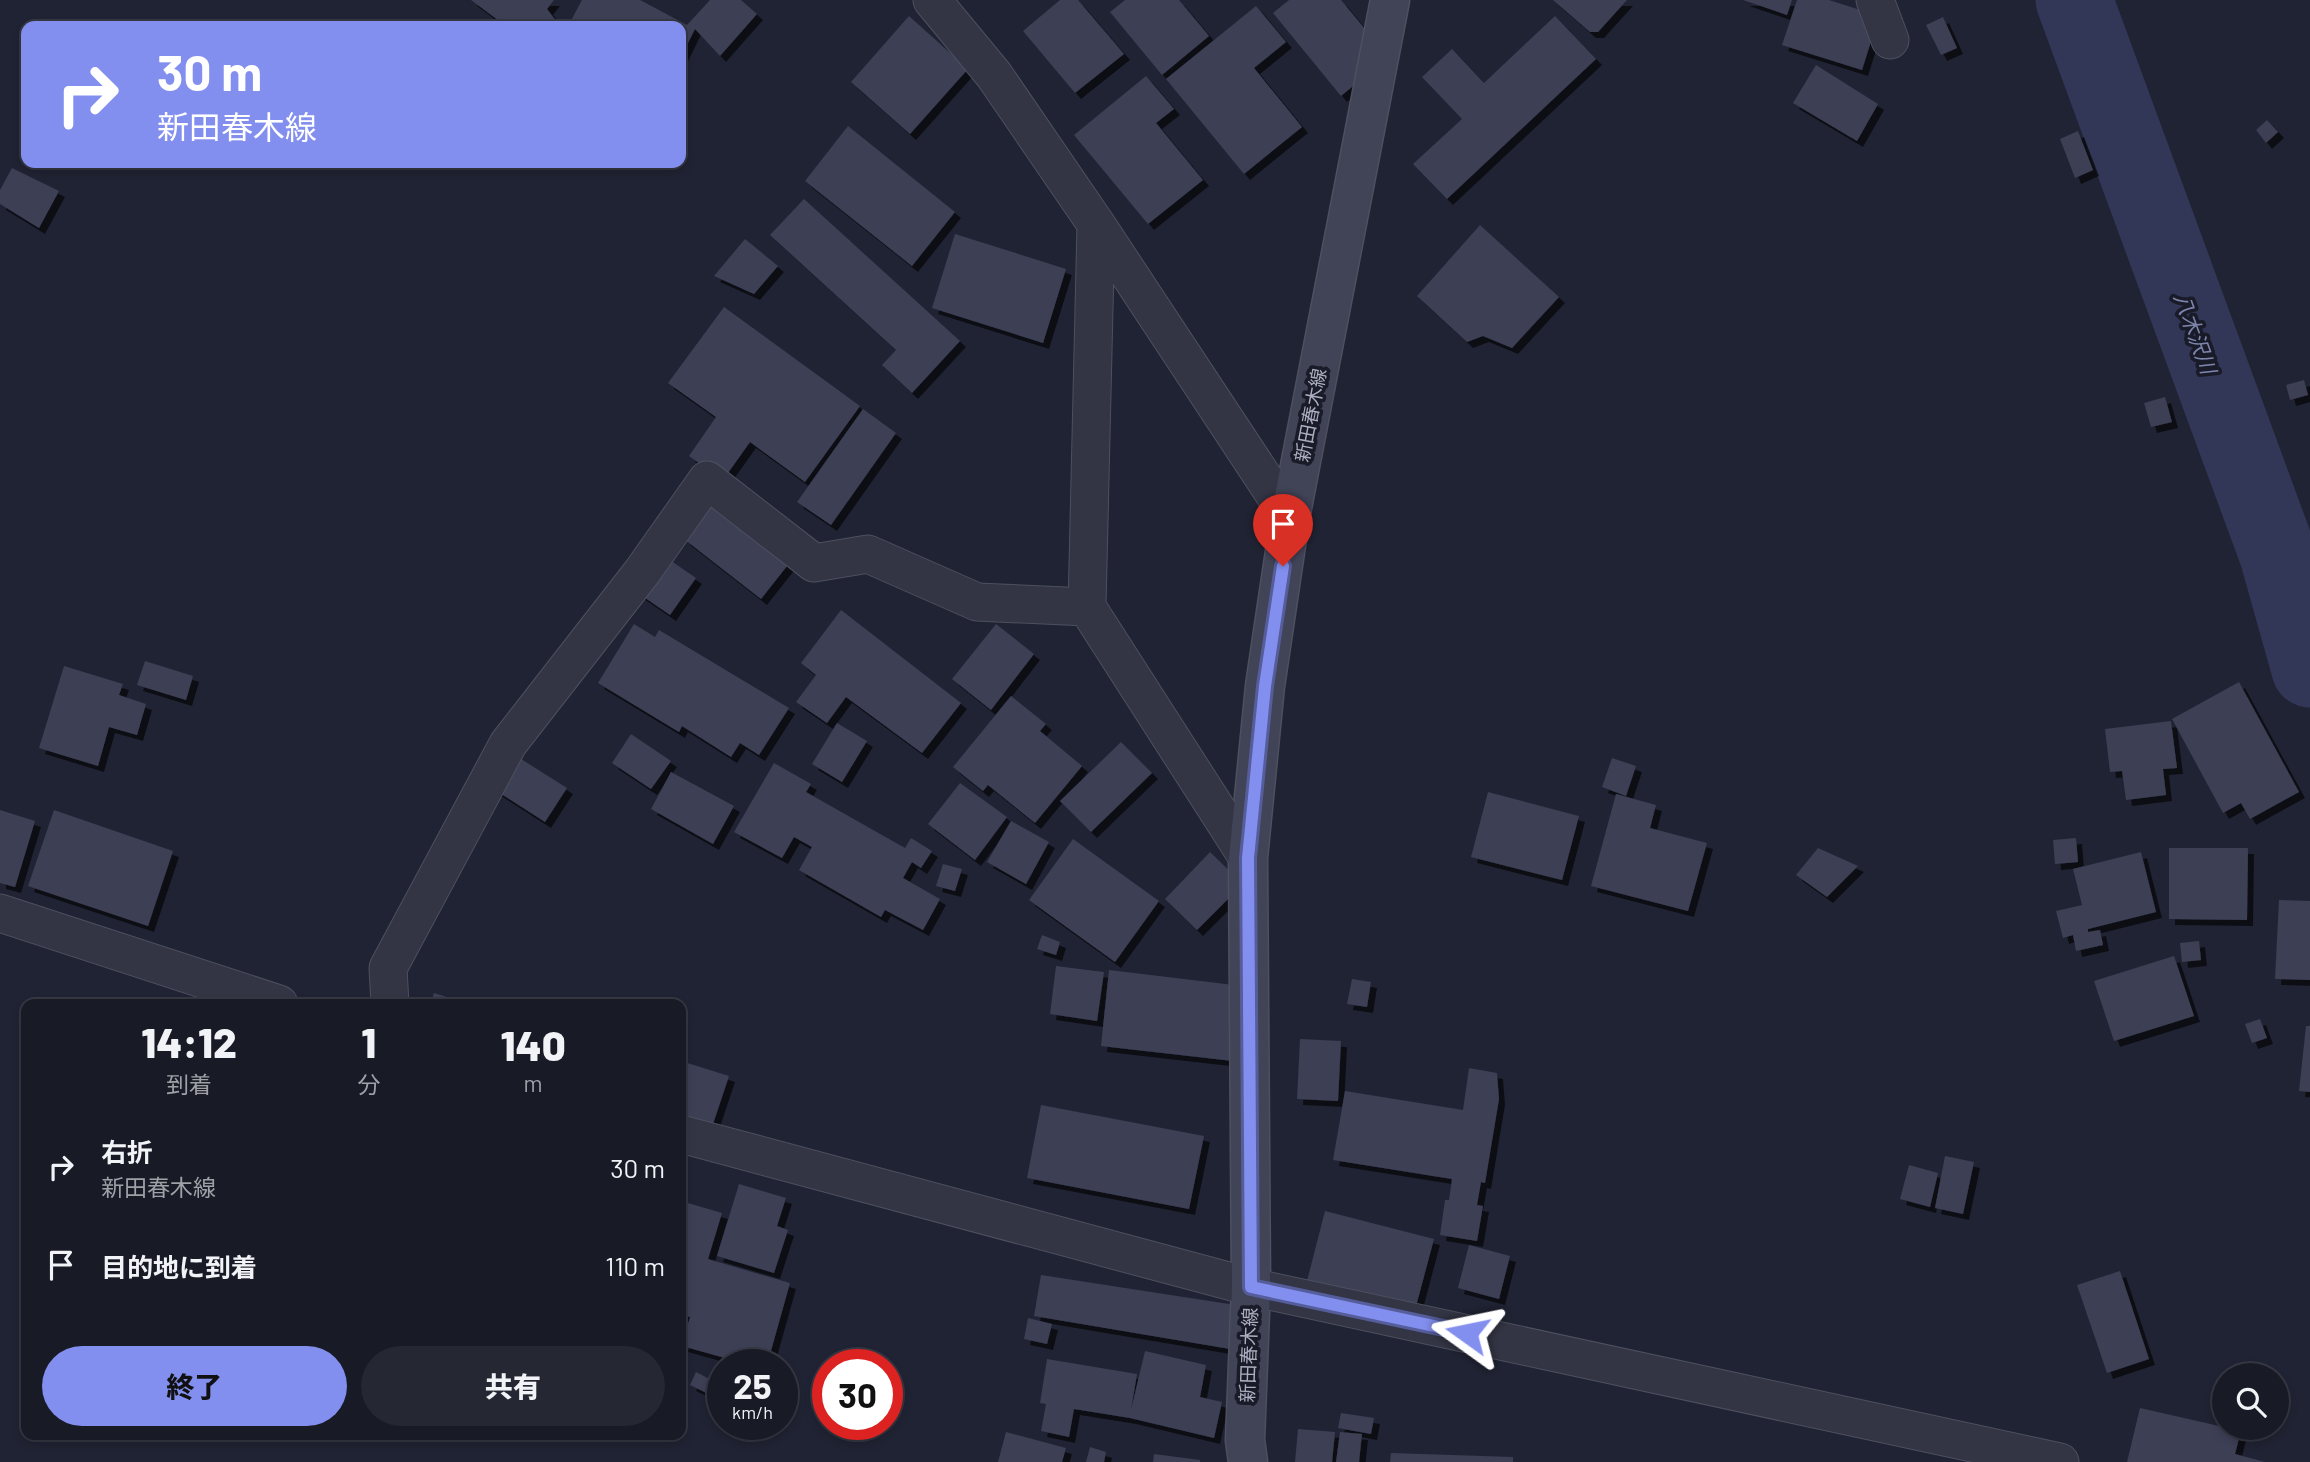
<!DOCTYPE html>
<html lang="ja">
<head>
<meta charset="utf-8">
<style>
	body { margin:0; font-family:Barlow,"Noto Sans JP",sans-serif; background:#252732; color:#f1f3f6; height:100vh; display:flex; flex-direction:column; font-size:26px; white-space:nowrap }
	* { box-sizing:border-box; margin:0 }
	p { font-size:23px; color:#9fa1a7 }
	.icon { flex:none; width:38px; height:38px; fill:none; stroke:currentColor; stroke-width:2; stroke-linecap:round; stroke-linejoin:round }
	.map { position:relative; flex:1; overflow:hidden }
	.sheet { position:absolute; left:21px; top:999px; width:665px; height:441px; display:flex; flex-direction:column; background:#181a26; border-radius:14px; box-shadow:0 4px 10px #0003,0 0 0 2px #363843 }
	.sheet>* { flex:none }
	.top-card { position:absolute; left:21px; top:21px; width:665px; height:147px; border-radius:14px; box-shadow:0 4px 10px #0003,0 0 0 2px #363843; background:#838fef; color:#fff; overflow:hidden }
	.controls { position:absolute; left:2212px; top:1363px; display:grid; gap:14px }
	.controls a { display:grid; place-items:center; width:77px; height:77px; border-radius:50%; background:#181a26; box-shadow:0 4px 10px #0003,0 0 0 2px #363843; font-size:35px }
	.speed { position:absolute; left:707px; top:1349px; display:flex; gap:14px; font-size:35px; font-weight:700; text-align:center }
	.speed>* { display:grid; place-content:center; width:91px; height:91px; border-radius:50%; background:#181a26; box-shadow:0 4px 10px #0003,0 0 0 2px #363843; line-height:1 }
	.speed small { font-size:18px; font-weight:400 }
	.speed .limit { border:10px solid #d22; background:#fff; color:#111 }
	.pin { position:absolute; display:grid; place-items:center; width:60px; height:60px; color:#fff; margin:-72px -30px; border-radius:50% 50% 50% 0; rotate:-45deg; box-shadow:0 0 7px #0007 }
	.pin .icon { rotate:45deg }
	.me { position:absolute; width:77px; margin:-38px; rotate:282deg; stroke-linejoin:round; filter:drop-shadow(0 0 5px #0008) }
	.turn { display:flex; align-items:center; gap:24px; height:147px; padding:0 21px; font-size:32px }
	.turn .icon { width:91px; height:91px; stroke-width:2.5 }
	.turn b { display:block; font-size:49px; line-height:60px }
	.eta { display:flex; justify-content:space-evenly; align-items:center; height:119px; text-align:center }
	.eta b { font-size:42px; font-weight:800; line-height:49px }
	.action { display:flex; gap:14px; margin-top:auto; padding:14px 21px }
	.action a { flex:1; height:80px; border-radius:42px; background:#838fef; color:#111; font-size:28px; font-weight:800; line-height:80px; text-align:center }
	.action a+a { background:#252732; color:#f1f3f6 }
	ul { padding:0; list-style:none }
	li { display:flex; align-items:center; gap:21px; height:98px; padding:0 21px }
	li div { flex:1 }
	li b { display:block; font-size:26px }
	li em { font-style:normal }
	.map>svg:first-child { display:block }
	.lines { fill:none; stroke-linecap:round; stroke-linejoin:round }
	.river { stroke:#333757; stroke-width:77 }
	.building { fill:#3c3f54; filter:url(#shadow) }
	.street-casing { stroke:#4d505f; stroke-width:39 }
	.secondary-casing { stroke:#4d505f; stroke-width:41 }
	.street { stroke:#333544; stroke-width:37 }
	.secondary { stroke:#414357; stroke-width:38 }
	.route-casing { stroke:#555d9b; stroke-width:18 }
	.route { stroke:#838fef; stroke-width:12 }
	.labels { text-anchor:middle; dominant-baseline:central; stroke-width:7; stroke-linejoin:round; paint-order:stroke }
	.street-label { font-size:19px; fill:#adafc1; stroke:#191b28 }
	.water-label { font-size:21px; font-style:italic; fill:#7e85ad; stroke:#191b28 }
</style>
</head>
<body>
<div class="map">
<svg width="2310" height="1462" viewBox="0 0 2310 1462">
	<defs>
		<filter id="shadow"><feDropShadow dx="6" dy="6" stdDeviation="0" flood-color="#0009"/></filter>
	</defs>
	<rect width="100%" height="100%" fill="#202333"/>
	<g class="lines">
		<path class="river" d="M2074 0 2278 555 2310 669"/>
	</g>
	<path class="building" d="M471 0H554L547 9 557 22 553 26H506Z
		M582 0H640L687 25 710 0H741L757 14 720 56 695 29 681 57V26H568Z
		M1060 0H1078L1124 54 1075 93 1023 31Z
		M1125 0H1179L1209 36 1162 75 1110 12Z
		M1289 0H1341L1388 57 1341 96 1273 13Z
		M1553 0H1627L1598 32H1590Z
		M1743 0H1792L1787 15Z
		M1797 0H1829L1879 16 1862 70 1782 45Z
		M1256 6 1286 42 1254 68 1302 127 1244 174 1166 79Z
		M909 16 968 69 910 134 851 82Z
		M1555 16 1596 59 1447 199 1413 164 1462 119 1422 77 1452 49 1484 83Z
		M1943 17 1957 48 1941 55 1926 25Z
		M1816 65 1878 104 1857 141 1793 103Z
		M1146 76 1174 109 1156 123 1203 180 1148 224 1074 135Z
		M2267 120 2278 132 2266 143 2256 130Z
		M848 126 955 212 912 266 805 181Z
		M2078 131 2093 170 2075 178 2060 139Z
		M12 168 59 191 39 228 0 204V190Z
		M804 199 960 341 912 393 882 365 896 350 770 235Z
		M1480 225 1559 297 1512 348 1483 336 1467 342 1417 296Z
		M955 234 1066 269 1043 343 932 308Z
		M745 239 778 266 754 294 714 276Z
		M724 307 860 406 805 482 750 442 723 480 689 456 716 417 668 383Z
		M2304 380 2308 395 2290 400 2286 385Z
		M2165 397 2172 422 2151 427 2144 403Z
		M863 409 896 433 831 525 797 502Z
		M729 481 806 542 761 599 684 539Z
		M664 556 696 578 670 615 638 593Z
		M841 610 961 703 922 753 846 697 827 723 796 702 816 675 801 663Z
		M634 624 655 637 659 630 789 708 759 755 740 743 731 757 682 726 679 732 598 683Z
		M996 624 1034 654 991 710 952 679Z
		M145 661 193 676 186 700 137 685Z
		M64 666 123 684 119 695 146 704 137 735 109 727 98 766 39 748Z
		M2239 682 2299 792 2250 819 2241 803 2223 813 2172 719Z
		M1011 696 1046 724 1040 731 1082 766 1035 823 988 785 983 791 953 767Z
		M2171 721 2177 768 2163 769 2166 795 2126 800 2122 771 2110 772 2105 729Z
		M837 723 867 741 842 782 812 764Z
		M631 734 671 761 651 789 612 763Z
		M1121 742 1152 773 1091 832 1060 801Z
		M518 757 567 788 545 822 495 790Z
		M1612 758 1636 766 1626 796 1602 787Z
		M774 763 811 784 806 792 905 848 911 838 932 851 921 868 912 862 903 878 940 899 923 930 885 910 881 917 799 870 812 847 794 837 782 858 734 832Z
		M671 772 734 806 713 844 651 809Z
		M960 783 1007 817 975 860 928 824Z
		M1488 792 1579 816 1562 880 1471 857Z
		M1616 794 1656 805 1650 828 1707 843 1688 911 1591 886Z
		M0 810 35 821 15 887 0 883Z
		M54 810 173 851 148 926 28 886Z
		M1011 821 1049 842 1026 884 987 862Z
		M2076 838 2078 862 2055 864 2053 840Z
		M1073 839 1159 901 1115 962 1029 900Z
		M1818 848 1858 866 1827 897 1796 875Z
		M2169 848H2248L2247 920 2169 919Z
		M1210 852 1243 884 1197 930 1165 899Z
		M2141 852 2156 912 2088 929V932L2100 930 2103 945 2076 951 2073 935 2063 938 2056 911 2082 905 2073 869Z
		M943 864 962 869 955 891 936 886Z
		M2279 900 2310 901V980L2275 979Z
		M1042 935 1060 942 1056 955 1037 949Z
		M2199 941 2201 960 2182 962 2180 943Z
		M2174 956 2194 1016 2114 1041 2094 981Z
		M1056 966 1104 972 1097 1021 1050 1014Z
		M1109 970 1242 986 1233 1061 1101 1046Z
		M1352 979 1371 982 1367 1007 1347 1004Z
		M434 993 453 999 452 1004H431Z
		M2260 1019 2267 1038 2252 1043 2245 1024Z
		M2306 1026H2310V1092L2299 1091Z
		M1300 1039 1341 1041 1338 1101 1297 1099Z
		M681 1061 729 1076 713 1124 681 1114Z
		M1469 1068 1497 1073 1499 1099 1485 1183 1481 1182 1477 1205 1483 1206 1477 1241 1440 1235 1445 1200H1449L1452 1179 1333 1160 1345 1091 1463 1110Z
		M1041 1105 1204 1136 1189 1209 1027 1178Z
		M1945 1156 1974 1162 1963 1214 1935 1208Z
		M1909 1165 1938 1173 1930 1207 1900 1199Z
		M739 1184 786 1198 777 1226 788 1230 774 1273 717 1256Z
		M681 1201 722 1213 708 1259 790 1283 767 1365H750L682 1346 690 1317 681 1315Z
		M1325 1211 1434 1239 1415 1310 1307 1281Z
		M1469 1245 1510 1256 1499 1299 1458 1288Z
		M2120 1271 2149 1359 2107 1373 2077 1285Z
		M1041 1275 1242 1306 1236 1350 1034 1316Z
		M1028 1318 1052 1324 1047 1344 1024 1339Z
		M1145 1351 1206 1365 1200 1397 1222 1402 1214 1438 1130 1418 1074 1409 1069 1437 1041 1431 1046 1404 1040 1403 1047 1359 1137 1374 1131 1410Z
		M696 1372 723 1386V1401L690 1385Z
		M2140 1408 2241 1431 2235 1454 2265 1462H2127Z
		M1341 1413 1374 1418 1371 1434 1338 1428Z
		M1298 1429 1335 1432 1332 1462H1295Z
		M1006 1432 1066 1448 1062 1462H998Z
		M1340 1432 1362 1434 1359 1462H1336Z
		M1090 1447 1106 1452 1104 1462H1086Z
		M1391 1453 1513 1457V1462H1390Z
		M1154 1454 1200 1460V1462H1153Z"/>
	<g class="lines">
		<g class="street-casing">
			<path id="street" d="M932 0 994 75 1096 224 1290 518
				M1875 0 1890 40
				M1096 224 1087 607 1248 858
				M0 913 279 1004
				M390 1004 388 968 508 744 642 572 707 480 814 563 868 554 977 602 1087 607
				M681 1134 1251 1287 2060 1462"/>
		</g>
		<g class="secondary-casing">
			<path id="secondary" d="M1248 1462 1245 1440 1251 1287 1248 858 1265 686 1290 518 1390 0"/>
		</g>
		<use href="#street" class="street"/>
		<use href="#secondary" class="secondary"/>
	</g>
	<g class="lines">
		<g class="route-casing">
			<path id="route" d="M1283 566 1265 686 1248 858 1251 1287 1467 1333"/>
		</g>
		<use href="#route" class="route"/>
	</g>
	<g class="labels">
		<g class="street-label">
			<text transform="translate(1310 415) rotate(-79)">新田春木線</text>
			<text transform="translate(1248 1355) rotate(-88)">新田春木線</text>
		</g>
		<g class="water-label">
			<text transform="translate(2196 333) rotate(70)">八木沢川</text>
		</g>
	</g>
</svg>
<div class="controls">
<a><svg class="icon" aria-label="search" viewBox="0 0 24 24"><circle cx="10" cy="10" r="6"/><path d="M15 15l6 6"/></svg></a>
</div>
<div class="speed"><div>25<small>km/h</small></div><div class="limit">30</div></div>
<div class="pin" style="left:1283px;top:566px;background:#d93025"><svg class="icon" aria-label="arrive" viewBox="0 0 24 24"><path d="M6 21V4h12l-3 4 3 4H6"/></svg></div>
<svg class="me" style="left:1467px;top:1333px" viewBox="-20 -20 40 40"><path d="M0-17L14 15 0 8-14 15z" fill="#838fef" stroke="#fff" stroke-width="4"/></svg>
<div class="top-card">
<div class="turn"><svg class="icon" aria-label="right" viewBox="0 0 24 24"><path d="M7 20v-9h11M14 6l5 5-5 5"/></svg><div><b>30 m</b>新田春木線</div></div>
</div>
<section class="sheet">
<div class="eta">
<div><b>14:12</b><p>到着</p></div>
<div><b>1</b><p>分</p></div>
<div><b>140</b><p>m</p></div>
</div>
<ul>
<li><svg class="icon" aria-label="right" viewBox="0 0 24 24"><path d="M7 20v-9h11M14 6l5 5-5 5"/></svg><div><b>右折</b><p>新田春木線</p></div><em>30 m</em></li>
<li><svg class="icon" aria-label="arrive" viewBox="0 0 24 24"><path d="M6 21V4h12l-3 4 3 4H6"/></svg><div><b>目的地に到着</b></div><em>110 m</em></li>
</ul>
<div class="action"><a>終了</a><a>共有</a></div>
</section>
</div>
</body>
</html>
